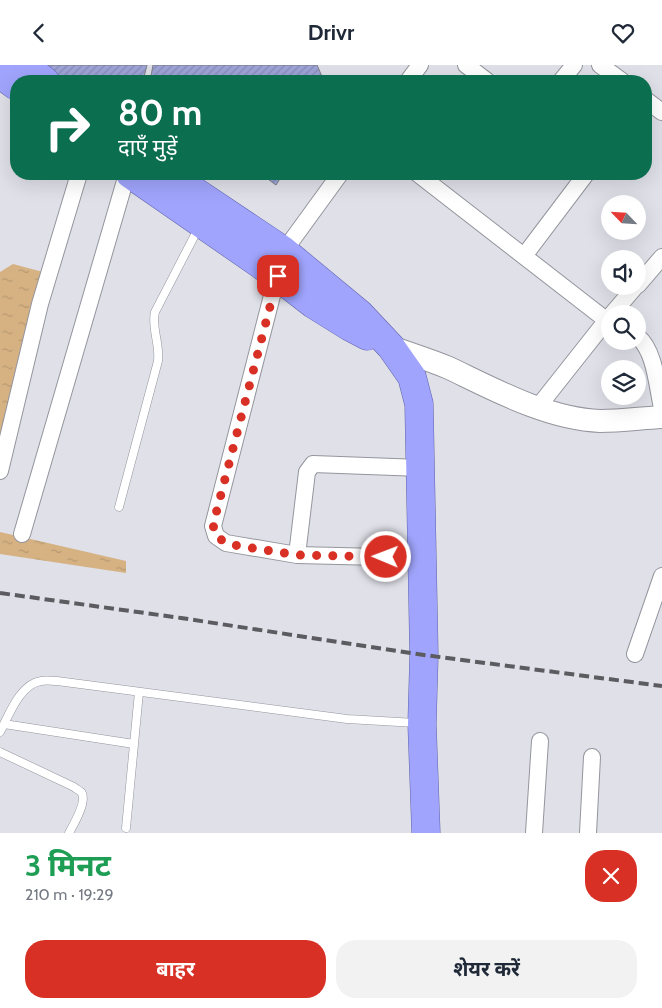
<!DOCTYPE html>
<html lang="hi">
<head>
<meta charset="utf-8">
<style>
	body { margin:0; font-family:Cabin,"Noto Sans Devanagari",sans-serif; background:#f2f2f3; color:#1f2937; height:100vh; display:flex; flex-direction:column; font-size:19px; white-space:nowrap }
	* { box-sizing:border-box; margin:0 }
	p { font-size:16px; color:#747a83 }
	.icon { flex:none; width:28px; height:28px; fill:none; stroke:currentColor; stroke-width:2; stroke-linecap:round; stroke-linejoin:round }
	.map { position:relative; height:768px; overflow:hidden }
	.sheet { display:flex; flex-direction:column; background:#fff; flex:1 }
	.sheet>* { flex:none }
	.top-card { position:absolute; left:10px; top:10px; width:642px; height:105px; border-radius:20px; box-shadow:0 5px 20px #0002; background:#0b6e4f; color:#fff; overflow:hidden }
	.needle { width:32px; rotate:295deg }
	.tools { position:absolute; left:601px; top:130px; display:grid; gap:10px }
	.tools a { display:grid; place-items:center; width:45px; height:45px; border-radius:50%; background:#fff; box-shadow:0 5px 20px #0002; font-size:25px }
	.pin { position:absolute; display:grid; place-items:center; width:42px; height:42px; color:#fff; margin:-21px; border-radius:10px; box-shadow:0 2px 8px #0006 }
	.me { position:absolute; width:55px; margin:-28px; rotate:271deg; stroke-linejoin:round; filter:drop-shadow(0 0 4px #0008) }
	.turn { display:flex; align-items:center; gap:18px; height:105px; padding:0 25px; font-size:22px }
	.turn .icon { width:65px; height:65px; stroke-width:2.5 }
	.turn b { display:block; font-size:35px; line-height:42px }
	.round { display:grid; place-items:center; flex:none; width:52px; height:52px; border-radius:20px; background:#f2f2f3 }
	.head { display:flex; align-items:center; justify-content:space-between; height:85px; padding:0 25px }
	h1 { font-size:30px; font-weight:700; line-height:38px; color:#1e9e55 }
	.cta { display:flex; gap:10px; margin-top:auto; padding:10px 25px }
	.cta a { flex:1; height:58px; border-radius:20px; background:#d93025; color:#fff; font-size:20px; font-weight:700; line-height:58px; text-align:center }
	.cta a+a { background:#f2f2f3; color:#1f2937 }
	header { display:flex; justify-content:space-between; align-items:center; height:65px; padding:0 25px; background:#fff; font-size:22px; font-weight:700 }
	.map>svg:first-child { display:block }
	.water { fill:url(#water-ripples) }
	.building { fill:url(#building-hatch); stroke:#7e7f86 }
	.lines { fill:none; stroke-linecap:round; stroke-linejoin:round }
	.service-casing { stroke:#94959d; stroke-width:9 }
	.minor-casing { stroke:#94959d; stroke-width:18 }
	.secondary-casing { stroke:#94959d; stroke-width:24 }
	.trunk-casing { stroke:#5f62aa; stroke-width:29 }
	.service { stroke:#fff; stroke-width:8 }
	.minor { stroke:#fff; stroke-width:16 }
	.secondary { stroke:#fff; stroke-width:22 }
	.trunk { stroke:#a0a4fc; stroke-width:28 }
	.rail { stroke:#5b5b60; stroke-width:4; stroke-dasharray:10 5; stroke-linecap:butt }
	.route { stroke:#d93025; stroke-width:9; stroke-dasharray:0 16.2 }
</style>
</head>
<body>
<header><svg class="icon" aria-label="back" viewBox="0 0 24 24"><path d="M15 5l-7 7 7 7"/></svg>Drivr<svg class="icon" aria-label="heart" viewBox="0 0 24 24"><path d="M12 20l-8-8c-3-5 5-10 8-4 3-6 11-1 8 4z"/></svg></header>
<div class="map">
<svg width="662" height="768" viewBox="0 0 662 768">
	<defs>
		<pattern id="water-ripples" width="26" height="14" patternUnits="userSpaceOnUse" patternTransform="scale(1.25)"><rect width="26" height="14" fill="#d6b283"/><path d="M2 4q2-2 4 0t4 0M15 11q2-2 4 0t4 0" fill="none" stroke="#b79870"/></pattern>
		<pattern id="building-hatch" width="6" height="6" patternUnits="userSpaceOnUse" patternTransform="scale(1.25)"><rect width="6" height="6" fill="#9ea4d7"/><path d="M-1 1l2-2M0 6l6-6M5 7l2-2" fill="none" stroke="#878cb8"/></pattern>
	</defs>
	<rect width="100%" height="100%" fill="#dfe0e8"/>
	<path class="water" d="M13 199 43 207 0 383V207Z
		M0 467 126 496V508L0 489Z"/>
	<path class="building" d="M28 0H147L143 16H48Z
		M153 0H317L324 16H150Z
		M261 109H283L276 120Z"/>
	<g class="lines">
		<g class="service-casing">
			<path id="service" d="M119 442 158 296C160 277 151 263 155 247L199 162
				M4 659 134 679
				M0 667C9 650 20 619 41 616 46 615 52 616 57 616L347 654 416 658
				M0 687 74 722C76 724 79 725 81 727 88 735 74 759 69 768
				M126 763 139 627"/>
		</g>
		<g class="minor-casing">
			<path id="minor" d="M466 0 487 16
				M600 0 622 16
				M408 16 420 0
				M561 16 574 0
				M646 35 662 47
				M418 109 610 258
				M284 186 340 109
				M524 191 586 109
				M277 211 213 461 216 471 226 478 297 490 422 493
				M638 220 662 192
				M612 249 636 221
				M638 272C655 286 657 321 662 343
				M538 342 610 251
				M0 406 40 239 79 109
				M22 469 127 109
				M297 490 307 407 313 399 421 403
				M635 589 662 511
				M534 768 540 676
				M588 768 592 692"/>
		</g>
		<g class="secondary-casing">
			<path id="secondary" d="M391 282C410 289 430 295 449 303 495 325 548 354 600 356 621 356 642 353 662 352"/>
		</g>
		<g class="trunk-casing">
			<path id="trunk" d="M24 0 45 16
				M0 9 16 21
				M130 109 277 211 313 239 350 262 367 271
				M169 109 284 186 360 249 391 282 412 312 419 339 424 590 422 659 426 768"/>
		</g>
		<use href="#service" class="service"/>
		<use href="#minor" class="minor"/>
		<use href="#secondary" class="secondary"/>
		<use href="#trunk" class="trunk"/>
		<path class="rail" d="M0 528 181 553 424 590 662 621"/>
	</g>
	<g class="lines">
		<path class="route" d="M278 211 213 460 216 471 226 478 239 481 297 490 386 492"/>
	</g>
</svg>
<div class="tools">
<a><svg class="needle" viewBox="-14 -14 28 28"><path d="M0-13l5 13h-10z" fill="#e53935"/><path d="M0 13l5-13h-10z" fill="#747a83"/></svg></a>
<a><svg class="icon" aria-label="sound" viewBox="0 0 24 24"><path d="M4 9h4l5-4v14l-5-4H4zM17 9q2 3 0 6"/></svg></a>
<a><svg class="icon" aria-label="search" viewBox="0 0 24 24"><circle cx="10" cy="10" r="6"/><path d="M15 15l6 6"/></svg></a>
<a><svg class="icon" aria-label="layers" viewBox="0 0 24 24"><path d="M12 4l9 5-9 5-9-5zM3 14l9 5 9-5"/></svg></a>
</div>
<div class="pin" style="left:278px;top:211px;background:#d93025"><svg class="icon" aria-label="arrive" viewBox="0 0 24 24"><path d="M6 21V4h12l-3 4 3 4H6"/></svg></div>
<svg class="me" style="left:386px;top:492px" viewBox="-20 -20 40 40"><circle r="17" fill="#d93025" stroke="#fff" stroke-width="3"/><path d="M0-11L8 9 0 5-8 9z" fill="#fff"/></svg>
<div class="top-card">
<div class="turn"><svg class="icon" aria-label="right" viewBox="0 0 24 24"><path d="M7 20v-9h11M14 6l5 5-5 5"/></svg><div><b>80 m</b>दाएँ मुड़ें</div></div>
</div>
</div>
<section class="sheet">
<div class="head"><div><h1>3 मिनट</h1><p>210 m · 19:29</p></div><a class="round" style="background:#d93025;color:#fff"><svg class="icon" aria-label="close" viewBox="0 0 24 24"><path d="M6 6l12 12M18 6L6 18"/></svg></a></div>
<div class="cta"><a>बाहर</a><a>शेयर करें</a></div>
</section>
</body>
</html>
